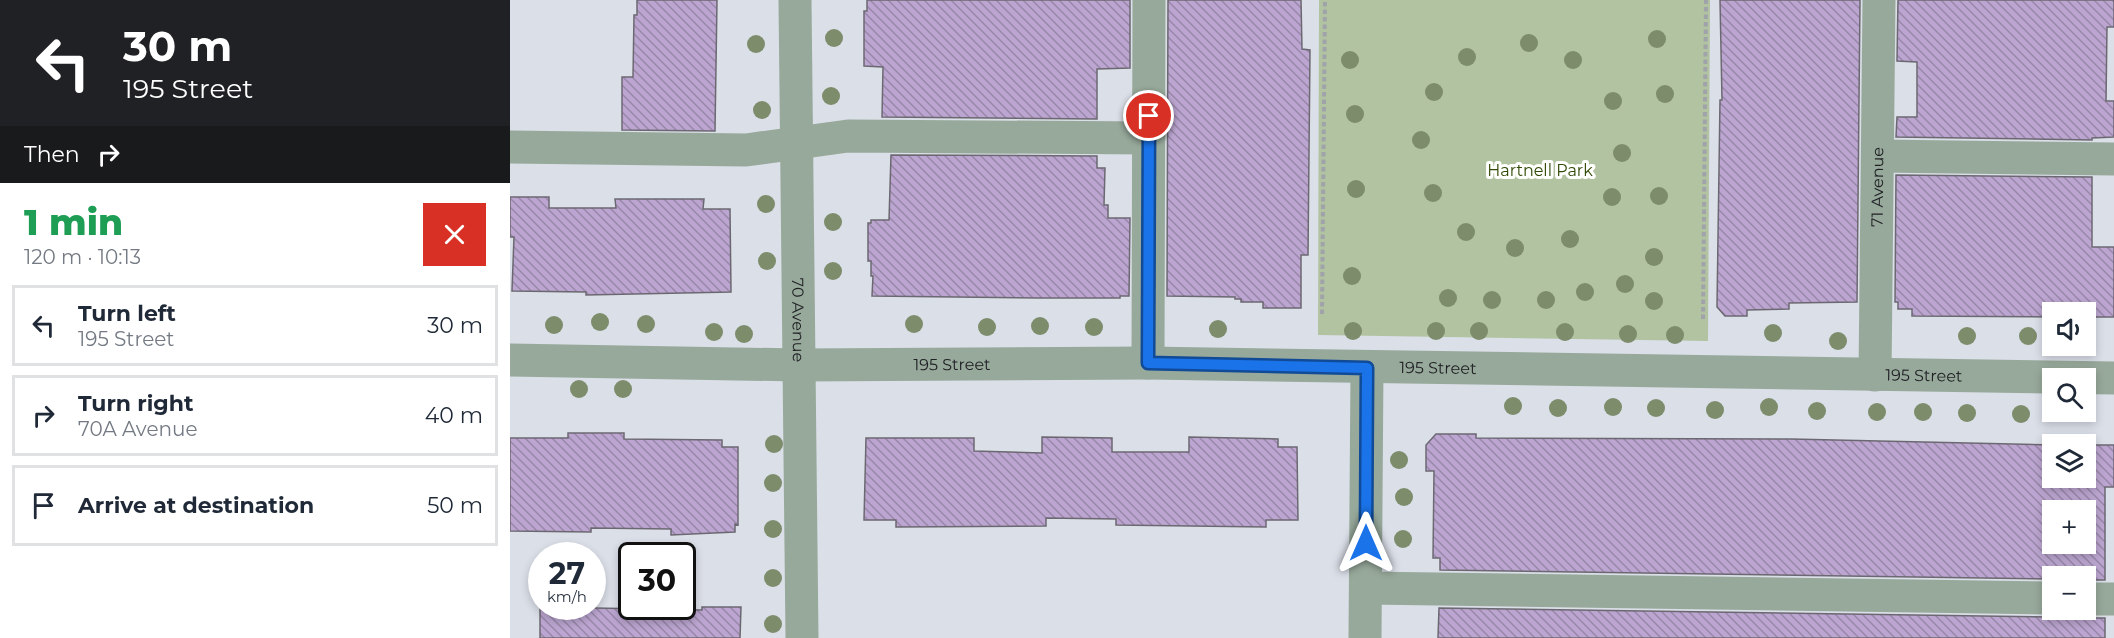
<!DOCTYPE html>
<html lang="en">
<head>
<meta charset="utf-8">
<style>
	body { margin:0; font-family:Montserrat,sans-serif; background:#f2f2f3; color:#1f2937; height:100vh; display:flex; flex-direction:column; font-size:22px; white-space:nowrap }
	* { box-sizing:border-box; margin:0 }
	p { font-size:20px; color:#747a83 }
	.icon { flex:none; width:33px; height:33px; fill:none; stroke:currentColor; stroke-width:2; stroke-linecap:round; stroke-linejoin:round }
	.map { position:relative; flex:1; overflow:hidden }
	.sheet { display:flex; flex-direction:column; background:#fff; width:510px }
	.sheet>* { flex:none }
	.banner { background:#202124; color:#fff; overflow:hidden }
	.controls { position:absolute; left:1532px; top:302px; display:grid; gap:12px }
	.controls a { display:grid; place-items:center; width:54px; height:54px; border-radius:0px; background:#fff; box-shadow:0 3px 9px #0003; font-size:30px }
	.speed { position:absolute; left:18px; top:542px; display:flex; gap:12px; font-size:30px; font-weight:700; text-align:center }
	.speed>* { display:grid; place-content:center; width:78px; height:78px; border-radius:50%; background:#fff; box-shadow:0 3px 9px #0003; line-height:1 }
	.speed small { font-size:15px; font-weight:400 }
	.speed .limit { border:3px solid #111; border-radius:9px; background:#fff; color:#111 }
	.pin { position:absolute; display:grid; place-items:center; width:51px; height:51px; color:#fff; margin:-26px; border:3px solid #fff; border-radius:50%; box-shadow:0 2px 6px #0007 }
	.me { position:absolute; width:66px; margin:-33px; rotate:0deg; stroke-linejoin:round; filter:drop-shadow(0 0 4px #0008) }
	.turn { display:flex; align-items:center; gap:21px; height:126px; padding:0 24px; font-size:27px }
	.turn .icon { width:78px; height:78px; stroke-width:2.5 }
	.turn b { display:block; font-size:42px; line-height:51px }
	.then { display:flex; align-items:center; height:57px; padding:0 24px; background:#0003; gap:12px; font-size:22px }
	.round { display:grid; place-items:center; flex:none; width:63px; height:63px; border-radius:0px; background:#f2f2f3 }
	.head { display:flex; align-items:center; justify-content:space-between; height:102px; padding:0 24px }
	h1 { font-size:36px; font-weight:800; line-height:45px; color:#1e9e55 }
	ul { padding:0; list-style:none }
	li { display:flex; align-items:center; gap:18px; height:81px; margin:0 12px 9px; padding:0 12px; border:3px solid #e0e1e3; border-radius:0px }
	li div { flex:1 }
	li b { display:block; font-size:22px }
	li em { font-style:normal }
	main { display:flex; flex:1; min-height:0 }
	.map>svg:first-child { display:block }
	.park { fill:#b2c3a1 }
	.building { fill:url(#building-back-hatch); stroke:#6c6871; stroke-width:1.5; fill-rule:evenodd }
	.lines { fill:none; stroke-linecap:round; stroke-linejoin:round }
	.path { stroke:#a0a3aa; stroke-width:4; stroke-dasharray:4.5 3; stroke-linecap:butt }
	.minor { stroke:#97a99b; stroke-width:33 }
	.tree { fill:#7d8c6b }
	.route-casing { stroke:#114b97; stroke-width:15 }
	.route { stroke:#1a73e8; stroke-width:10 }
	.labels { text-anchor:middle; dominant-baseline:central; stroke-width:6; stroke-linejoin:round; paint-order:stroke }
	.park-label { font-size:16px; fill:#304905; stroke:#fff }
	.street-label { font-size:16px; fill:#202125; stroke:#fff }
</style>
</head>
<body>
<main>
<section class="sheet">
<div class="banner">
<div class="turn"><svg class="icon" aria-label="left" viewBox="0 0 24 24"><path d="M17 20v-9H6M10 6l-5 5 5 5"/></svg><div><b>30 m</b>195 Street</div></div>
<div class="then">Then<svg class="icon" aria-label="right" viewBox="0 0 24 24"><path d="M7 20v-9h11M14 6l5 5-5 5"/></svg></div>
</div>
<div class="head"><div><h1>1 min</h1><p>120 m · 10:13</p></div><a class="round" style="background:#d93025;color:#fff"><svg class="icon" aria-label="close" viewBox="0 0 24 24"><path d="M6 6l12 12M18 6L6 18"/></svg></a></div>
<ul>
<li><svg class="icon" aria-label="left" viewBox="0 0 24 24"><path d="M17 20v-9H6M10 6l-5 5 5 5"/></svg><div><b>Turn left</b><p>195 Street</p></div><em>30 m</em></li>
<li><svg class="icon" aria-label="right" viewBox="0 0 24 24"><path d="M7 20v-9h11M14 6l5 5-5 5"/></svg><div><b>Turn right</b><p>70A Avenue</p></div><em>40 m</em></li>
<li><svg class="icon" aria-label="arrive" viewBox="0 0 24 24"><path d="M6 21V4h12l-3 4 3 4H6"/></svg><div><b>Arrive at destination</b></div><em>50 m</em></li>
</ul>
</section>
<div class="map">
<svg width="1604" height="638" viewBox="0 0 1604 638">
	<defs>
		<pattern id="building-back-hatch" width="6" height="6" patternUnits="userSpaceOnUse" patternTransform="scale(1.5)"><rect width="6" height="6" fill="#bca6d1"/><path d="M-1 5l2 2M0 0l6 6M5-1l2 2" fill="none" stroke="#9887a9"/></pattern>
	</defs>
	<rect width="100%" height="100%" fill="#dbdfe8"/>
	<path class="park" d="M809 0H1200L1198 341 808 335Z"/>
	<path class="building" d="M127 0H207L205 131 112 130V77H123L124 15H127Z
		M357 0H620V68L587 69V119L372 117 373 67 354 66V11H357Z
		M658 0H791L792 49 800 50 798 255H791V308H753V302H731V299H725V297L657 296Z
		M1210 0H1350L1347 302 1279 303V309L1237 310V316H1215L1207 307 1210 100H1212Z
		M1388 0H1604V27H1597L1596 101H1604V137L1582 138V140L1386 137 1387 117H1407V62L1387 61Z
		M381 155 587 156V168H595L594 205H598V218H620L619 296H610V298H529L362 296 363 276H361V261H358V223H361V220H379Z
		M1386 175 1582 177V247H1604V317H1575V312H1542V317L1402 316V309H1388V302H1385Z
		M0 197H39V208H106L105 199H194L193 209H220L221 292 76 295V292L2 291 4 237H0Z
		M58 433H114V439L212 440V447H228V525L225 524V532L161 535V529L81 528V532L0 531V438H58Z
		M926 434H966V438L1281 439 1542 445V477H1575V445H1604V487H1595V580H1575V576H1542V579L930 570V558H923L924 471H916V445ZM1542 510H1575V543H1542Z
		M532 437 602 438V452H679V437L768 439V447H787L788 520H756V527L606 525V519L536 518V526L386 527V520H354L356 438H464V451L532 453Z
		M30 607 192 610V607H231L230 638H30Z
		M929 608 1542 617 1551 615 1559 609 1566 615 1574 618H1595V638H928Z"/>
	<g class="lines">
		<path class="path" d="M812 314 815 0
			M1193 319 1196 0"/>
		<g class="minor">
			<path id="s1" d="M285 0 292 638"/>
			<path d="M0 147 236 150 338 136 639 138"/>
			<path d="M1368 156 1604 159"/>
			<path id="s2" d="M0 360 289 365 638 363 1604 378"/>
			<path d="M638 363 639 0"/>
			<path id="s3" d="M1365 375 1369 0"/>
			<path d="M856 588 1542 598"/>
			<path d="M1575 599H1604"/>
			<path d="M855 638 857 368"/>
		</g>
	</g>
	<g class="tree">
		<circle cx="324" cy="38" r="9"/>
		<circle cx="1147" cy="39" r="9"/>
		<circle cx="1019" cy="43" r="9"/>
		<circle cx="246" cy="44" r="9"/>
		<circle cx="957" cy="57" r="9"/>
		<circle cx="840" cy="60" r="9"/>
		<circle cx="1063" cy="60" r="9"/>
		<circle cx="924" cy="92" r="9"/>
		<circle cx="1155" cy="94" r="9"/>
		<circle cx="321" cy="96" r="9"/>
		<circle cx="1103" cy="101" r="9"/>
		<circle cx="252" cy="110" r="9"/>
		<circle cx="845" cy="114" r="9"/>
		<circle cx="911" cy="140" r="9"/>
		<circle cx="1112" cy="153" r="9"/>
		<circle cx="846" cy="189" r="9"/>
		<circle cx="923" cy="193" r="9"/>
		<circle cx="1149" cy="196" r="9"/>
		<circle cx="1102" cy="197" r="9"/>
		<circle cx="256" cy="204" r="9"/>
		<circle cx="323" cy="222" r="9"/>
		<circle cx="956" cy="232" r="9"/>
		<circle cx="1060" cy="239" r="9"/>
		<circle cx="1005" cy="248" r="9"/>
		<circle cx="1144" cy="257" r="9"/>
		<circle cx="257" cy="261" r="9"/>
		<circle cx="323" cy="271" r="9"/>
		<circle cx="842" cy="276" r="9"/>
		<circle cx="1115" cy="284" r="9"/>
		<circle cx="1075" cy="292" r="9"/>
		<circle cx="938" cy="298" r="9"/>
		<circle cx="982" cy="300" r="9"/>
		<circle cx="1036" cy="300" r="9"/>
		<circle cx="1144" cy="301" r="9"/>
		<circle cx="90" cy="322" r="9"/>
		<circle cx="136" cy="324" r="9"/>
		<circle cx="404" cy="324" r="9"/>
		<circle cx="44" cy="325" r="9"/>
		<circle cx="530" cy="326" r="9"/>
		<circle cx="477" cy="327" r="9"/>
		<circle cx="584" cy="327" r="9"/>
		<circle cx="708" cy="329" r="9"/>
		<circle cx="843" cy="331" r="9"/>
		<circle cx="926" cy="331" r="9"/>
		<circle cx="969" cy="331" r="9"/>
		<circle cx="204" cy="332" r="9"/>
		<circle cx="1055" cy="332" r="9"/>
		<circle cx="1263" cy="333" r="9"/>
		<circle cx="234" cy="334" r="9"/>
		<circle cx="1118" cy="334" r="9"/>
		<circle cx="1165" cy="335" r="9"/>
		<circle cx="1457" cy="336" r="9"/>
		<circle cx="1518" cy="336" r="9"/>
		<circle cx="1328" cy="341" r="9"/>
		<circle cx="69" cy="389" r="9"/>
		<circle cx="113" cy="389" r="9"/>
		<circle cx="1003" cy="406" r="9"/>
		<circle cx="1103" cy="407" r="9"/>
		<circle cx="1259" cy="407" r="9"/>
		<circle cx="1048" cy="408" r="9"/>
		<circle cx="1146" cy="408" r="9"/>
		<circle cx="1205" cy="410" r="9"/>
		<circle cx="1307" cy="411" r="9"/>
		<circle cx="1367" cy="412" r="9"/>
		<circle cx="1413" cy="412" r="9"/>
		<circle cx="1457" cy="413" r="9"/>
		<circle cx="1511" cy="414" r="9"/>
		<circle cx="264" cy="444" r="9"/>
		<circle cx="889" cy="460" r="9"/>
		<circle cx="263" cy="483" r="9"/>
		<circle cx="894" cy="497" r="9"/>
		<circle cx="263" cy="529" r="9"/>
		<circle cx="893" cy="539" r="9"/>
		<circle cx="263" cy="578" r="9"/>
		<circle cx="263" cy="624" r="9"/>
	</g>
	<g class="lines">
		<g class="route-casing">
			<path id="route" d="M639 116 638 363 857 368 856 543"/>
		</g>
		<use href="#route" class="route"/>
	</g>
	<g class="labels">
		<g class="park-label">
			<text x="1030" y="170">Hartnell Park</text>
		</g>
		<g class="street-label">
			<text stroke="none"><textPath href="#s3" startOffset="188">71 Avenue</textPath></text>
			<text stroke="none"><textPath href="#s1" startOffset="320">70 Avenue</textPath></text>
			<text stroke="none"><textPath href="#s2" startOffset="442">195 Street</textPath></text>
			<text stroke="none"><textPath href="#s2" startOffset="928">195 Street</textPath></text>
			<text stroke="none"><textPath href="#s2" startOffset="1414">195 Street</textPath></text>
		</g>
	</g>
</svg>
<div class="controls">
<a><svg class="icon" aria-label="sound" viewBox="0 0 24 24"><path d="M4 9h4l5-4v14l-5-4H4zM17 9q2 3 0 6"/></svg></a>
<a><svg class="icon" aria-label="search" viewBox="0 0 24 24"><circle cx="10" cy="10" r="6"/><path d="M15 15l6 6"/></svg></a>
<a><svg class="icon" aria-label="layers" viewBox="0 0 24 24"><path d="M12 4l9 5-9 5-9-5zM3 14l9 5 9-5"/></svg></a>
<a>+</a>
<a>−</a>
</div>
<div class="speed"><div>27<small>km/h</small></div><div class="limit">30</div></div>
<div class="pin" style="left:639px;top:116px;background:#d93025"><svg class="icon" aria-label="arrive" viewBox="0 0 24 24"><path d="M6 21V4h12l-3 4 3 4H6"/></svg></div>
<svg class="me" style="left:856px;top:543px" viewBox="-20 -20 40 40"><path d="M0-17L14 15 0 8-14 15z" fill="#1a73e8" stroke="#fff" stroke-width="4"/></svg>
</div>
</main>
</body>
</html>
